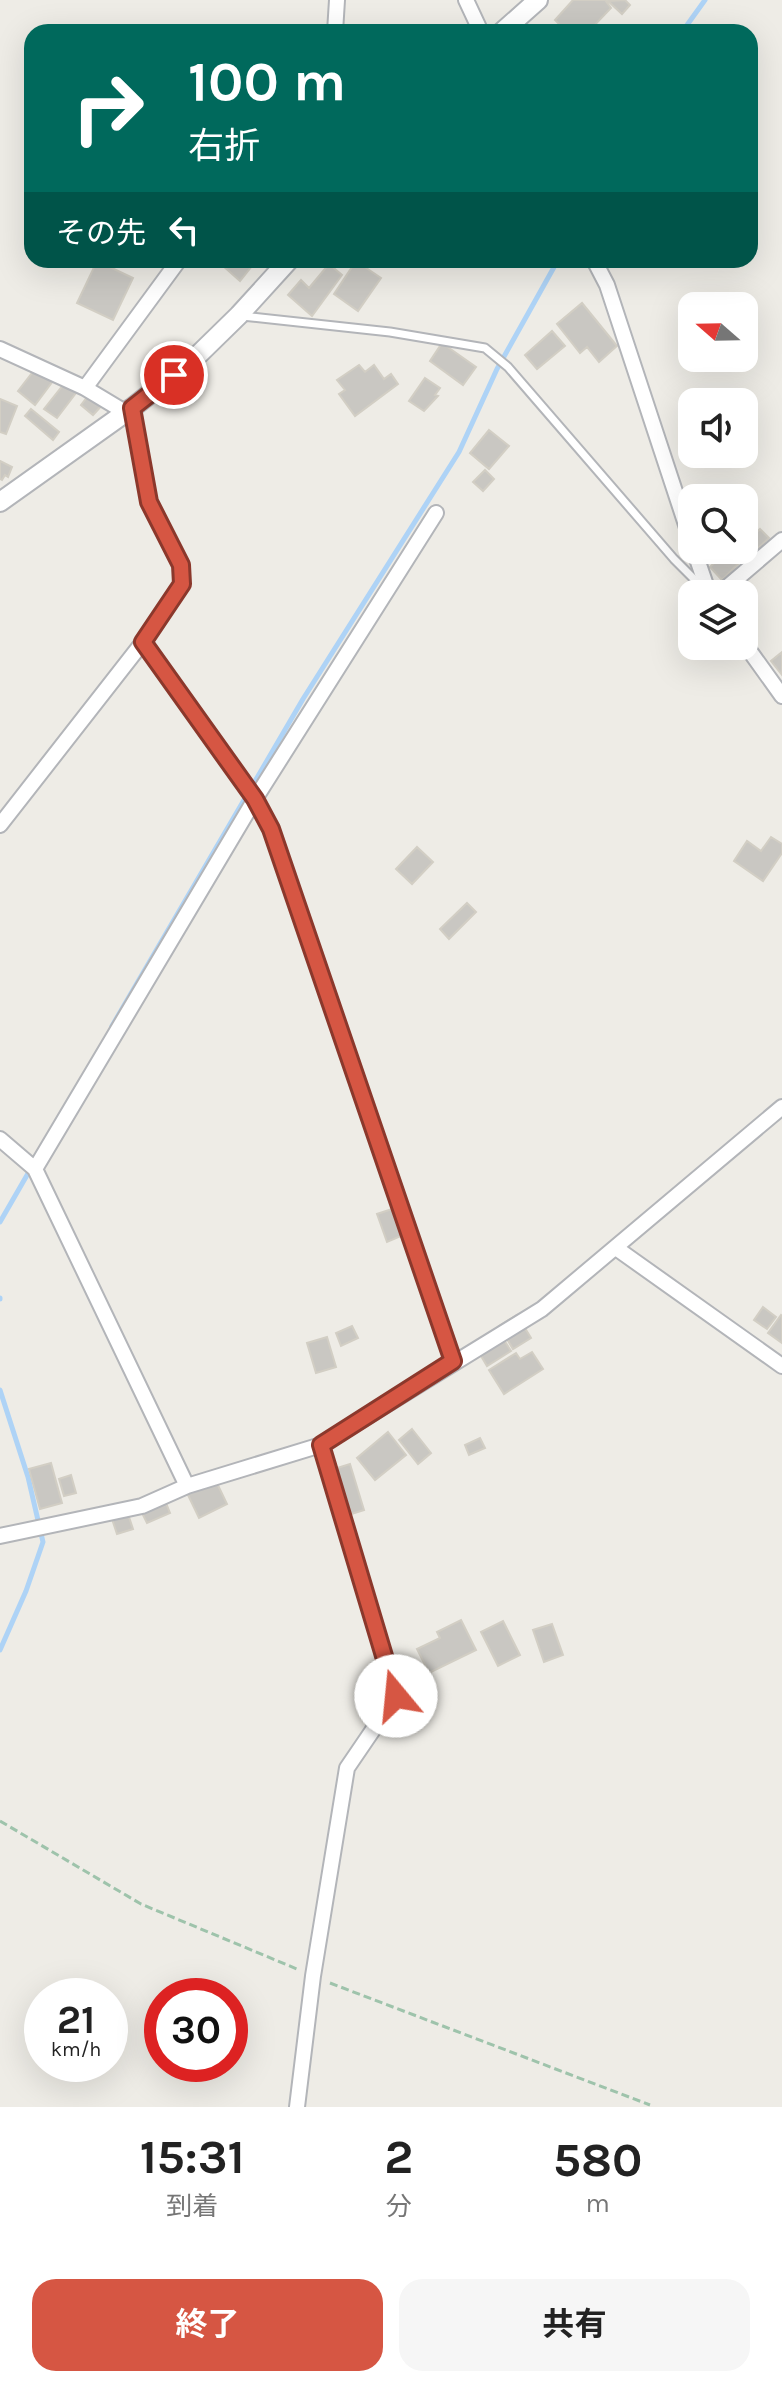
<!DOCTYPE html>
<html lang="ja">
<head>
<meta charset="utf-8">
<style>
	body { margin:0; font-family:Karla,"Noto Sans JP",sans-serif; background:#f6f6f6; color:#222; height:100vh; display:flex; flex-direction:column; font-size:30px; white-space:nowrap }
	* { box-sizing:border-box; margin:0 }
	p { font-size:26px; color:#767676 }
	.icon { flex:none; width:44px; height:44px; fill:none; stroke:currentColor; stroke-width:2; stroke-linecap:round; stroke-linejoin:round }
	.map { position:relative; height:2107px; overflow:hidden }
	.details { display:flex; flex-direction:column; background:#fff; flex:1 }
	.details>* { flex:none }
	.hud { position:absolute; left:24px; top:24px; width:734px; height:244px; border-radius:24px; box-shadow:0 8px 32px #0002; background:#00695c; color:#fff; overflow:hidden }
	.needle { width:52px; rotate:290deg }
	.buttons { position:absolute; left:678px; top:292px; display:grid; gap:16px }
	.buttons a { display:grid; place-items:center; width:80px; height:80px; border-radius:16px; background:#fff; box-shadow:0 8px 32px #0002; font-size:40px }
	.speed { position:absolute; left:24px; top:1978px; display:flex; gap:16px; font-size:40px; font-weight:700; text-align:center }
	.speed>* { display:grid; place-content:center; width:104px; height:104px; border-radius:50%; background:#fff; box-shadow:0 8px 32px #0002; line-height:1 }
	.speed small { font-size:20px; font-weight:400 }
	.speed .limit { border:12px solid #d22; background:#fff; color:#111 }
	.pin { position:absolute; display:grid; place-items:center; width:68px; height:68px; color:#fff; margin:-34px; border:4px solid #fff; border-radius:50%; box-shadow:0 2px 8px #0007 }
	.me { position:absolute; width:88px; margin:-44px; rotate:343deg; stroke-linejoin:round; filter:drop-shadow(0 0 6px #0008) }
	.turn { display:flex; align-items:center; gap:28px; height:168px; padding:0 32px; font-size:36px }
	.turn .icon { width:104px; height:104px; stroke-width:2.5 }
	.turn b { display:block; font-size:56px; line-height:68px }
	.then { display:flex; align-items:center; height:76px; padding:0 32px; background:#0003; gap:16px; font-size:30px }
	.eta { display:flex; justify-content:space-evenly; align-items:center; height:136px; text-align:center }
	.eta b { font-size:48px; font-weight:700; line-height:56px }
	.primary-button { display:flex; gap:16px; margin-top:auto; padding:16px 32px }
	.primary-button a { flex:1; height:92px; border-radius:24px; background:#d65643; color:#fff; font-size:32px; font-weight:700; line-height:92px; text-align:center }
	.primary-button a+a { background:#f6f6f6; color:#222 }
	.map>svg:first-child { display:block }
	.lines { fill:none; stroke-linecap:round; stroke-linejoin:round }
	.stream { stroke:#aed3f6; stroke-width:5 }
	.building { fill:#c9c7c2; stroke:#d2cec4; stroke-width:2 }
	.service-casing { stroke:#b3b5b9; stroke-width:11 }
	.minor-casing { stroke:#b3b5b9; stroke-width:18 }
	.tertiary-casing { stroke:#b3b5b9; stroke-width:22 }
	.path { stroke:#9ec3ab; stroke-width:3; stroke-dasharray:8 4; stroke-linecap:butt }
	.service { stroke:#fff; stroke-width:7 }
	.minor { stroke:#fff; stroke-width:14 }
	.tertiary { stroke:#fff; stroke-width:18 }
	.route-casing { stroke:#8b382c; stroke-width:20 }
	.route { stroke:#d65643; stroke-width:14 }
</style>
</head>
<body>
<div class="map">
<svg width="782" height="2107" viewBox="0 0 782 2107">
	<rect width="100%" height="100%" fill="#eeece6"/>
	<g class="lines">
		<path class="stream" d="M682 32 705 0
			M112 1026 303 699 459 452 497 369 558 260
			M0 1222 30 1170
			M0 1298V1299
			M0 1390 28 1477 43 1542 26 1591 0 1650"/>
	</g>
	<path class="building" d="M573 0H605L611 8 588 32H567L555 20Z
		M625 0 630 5 622 14 608 1Z
		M228 260H255L256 261 240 281 223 266Z
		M97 261 133 278 113 320 77 303Z
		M356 261 381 278 358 311 334 294Z
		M329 264 342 275 312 316 288 295 301 280 309 288Z
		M582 303 617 346 599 362 587 347 580 353 557 324Z
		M552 331 565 346 537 369 525 355Z
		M442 343 476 367 463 385 430 361Z
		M39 364 56 377 35 405 18 391Z
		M359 365 365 372 374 365 384 379 391 374 398 384 355 416 339 394 345 390 337 380Z
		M425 378 440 388 435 395 438 396 424 411 409 401Z
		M64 384 76 393 57 418 44 409Z
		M91 392 104 403 93 415 81 405Z
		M0 399 17 406 6 434 0 432Z
		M31 409 59 432 53 440 25 416Z
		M489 430 509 446 489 469 470 453Z
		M0 461 12 467 8 477 5 475 2 480 0 479Z
		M485 470 494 479 483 491 473 482Z
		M760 529 769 538 755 551 746 542Z
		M727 550 741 561 722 580 710 567Z
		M782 652V675L771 661Z
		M771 837 782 844V853L763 881 734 861 747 841 761 851Z
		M417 847 433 862 412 884 396 869Z
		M467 903 476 912 449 939 440 929Z
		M392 1209 401 1236 387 1242 377 1214Z
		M763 1307 776 1317 767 1329 754 1320Z
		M517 1315 531 1338 513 1349 499 1326Z
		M781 1315 782 1316V1343L768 1333Z
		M352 1326 358 1338 341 1346 336 1333Z
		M497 1329 511 1351 487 1366 474 1344Z
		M327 1337 336 1367 316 1373 307 1343Z
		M532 1352 543 1369 504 1394 489 1370 516 1353 520 1359Z
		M412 1429 431 1453 418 1464 399 1440Z
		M388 1432 406 1455 375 1480 357 1458Z
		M480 1438 485 1448 469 1455 465 1445Z
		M51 1463 62 1503 40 1509 29 1469Z
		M350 1464 364 1510 345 1516 331 1470Z
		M71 1475 76 1493 64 1496 59 1479Z
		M215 1479 227 1504 199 1518 187 1493Z
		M164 1498 170 1513 147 1523 140 1509Z
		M127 1511 133 1529 117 1534 111 1516Z
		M461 1620 476 1650 429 1673 417 1649 440 1638 437 1632Z
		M503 1621 520 1655 498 1666 481 1632Z
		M552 1624 563 1655 544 1662 533 1630Z"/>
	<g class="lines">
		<g class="service-casing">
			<path id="service" d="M242 316 390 332 485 348 508 367 674 559 704 589"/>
		</g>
		<g class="minor-casing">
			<path id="minor" d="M466 0 481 32
				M335 32 337 0
				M594 260 607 285 692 543
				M0 349 85 388 125 412
				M85 388 179 260
				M694 550 709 594
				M719 594 782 540
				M143 642 255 799 271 829 453 1361
				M744 643 782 696
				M0 825 143 642 182 584 181 565 149 502 132 408
				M0 1139 35 1169 187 1486
				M35 1169 255 799 436 513
				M616 1248 782 1366
				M0 1536 142 1506 187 1486 321 1445 542 1309 782 1107
				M297 2107 313 1976 347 1768 396 1696 321 1445"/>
		</g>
		<g class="tertiary-casing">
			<path id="tertiary" d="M502 32 538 0
				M0 502 132 408 195 358 239 315 289 260"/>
		</g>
		<path class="path" d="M0 1821 141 1904 297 1969
			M330 1983 650 2105"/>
		<use href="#service" class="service"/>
		<use href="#minor" class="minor"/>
		<use href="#tertiary" class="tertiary"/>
	</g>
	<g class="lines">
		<g class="route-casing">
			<path id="route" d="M174 375 132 408 149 502 181 565 182 584 143 642 255 799 271 829 453 1361 321 1445 396 1696"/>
		</g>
		<use href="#route" class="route"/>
	</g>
</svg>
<div class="buttons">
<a><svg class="needle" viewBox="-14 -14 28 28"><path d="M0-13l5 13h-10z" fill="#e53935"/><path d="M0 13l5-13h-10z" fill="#767676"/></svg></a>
<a><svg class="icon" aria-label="sound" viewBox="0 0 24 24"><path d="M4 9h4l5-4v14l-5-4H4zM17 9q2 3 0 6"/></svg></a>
<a><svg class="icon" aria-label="search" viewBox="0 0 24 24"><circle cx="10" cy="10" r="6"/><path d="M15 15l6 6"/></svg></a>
<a><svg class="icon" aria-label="layers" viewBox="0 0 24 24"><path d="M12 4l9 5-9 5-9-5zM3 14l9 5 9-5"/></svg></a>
</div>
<div class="speed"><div>21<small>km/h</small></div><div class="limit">30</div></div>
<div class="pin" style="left:174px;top:375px;background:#d93025"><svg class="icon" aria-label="arrive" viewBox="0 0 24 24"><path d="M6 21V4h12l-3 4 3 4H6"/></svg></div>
<svg class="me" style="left:396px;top:1696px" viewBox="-20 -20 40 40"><circle r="19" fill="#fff"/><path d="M0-13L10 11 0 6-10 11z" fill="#d65643"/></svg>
<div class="hud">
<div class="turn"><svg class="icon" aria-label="right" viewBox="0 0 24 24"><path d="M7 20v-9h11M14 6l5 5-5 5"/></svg><div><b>100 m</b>右折</div></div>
<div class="then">その先<svg class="icon" aria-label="left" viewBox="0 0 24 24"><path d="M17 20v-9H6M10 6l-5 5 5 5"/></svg></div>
</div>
</div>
<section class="details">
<div class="eta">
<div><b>15:31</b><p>到着</p></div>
<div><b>2</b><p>分</p></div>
<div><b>580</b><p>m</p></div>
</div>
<div class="primary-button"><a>終了</a><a>共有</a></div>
</section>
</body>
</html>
